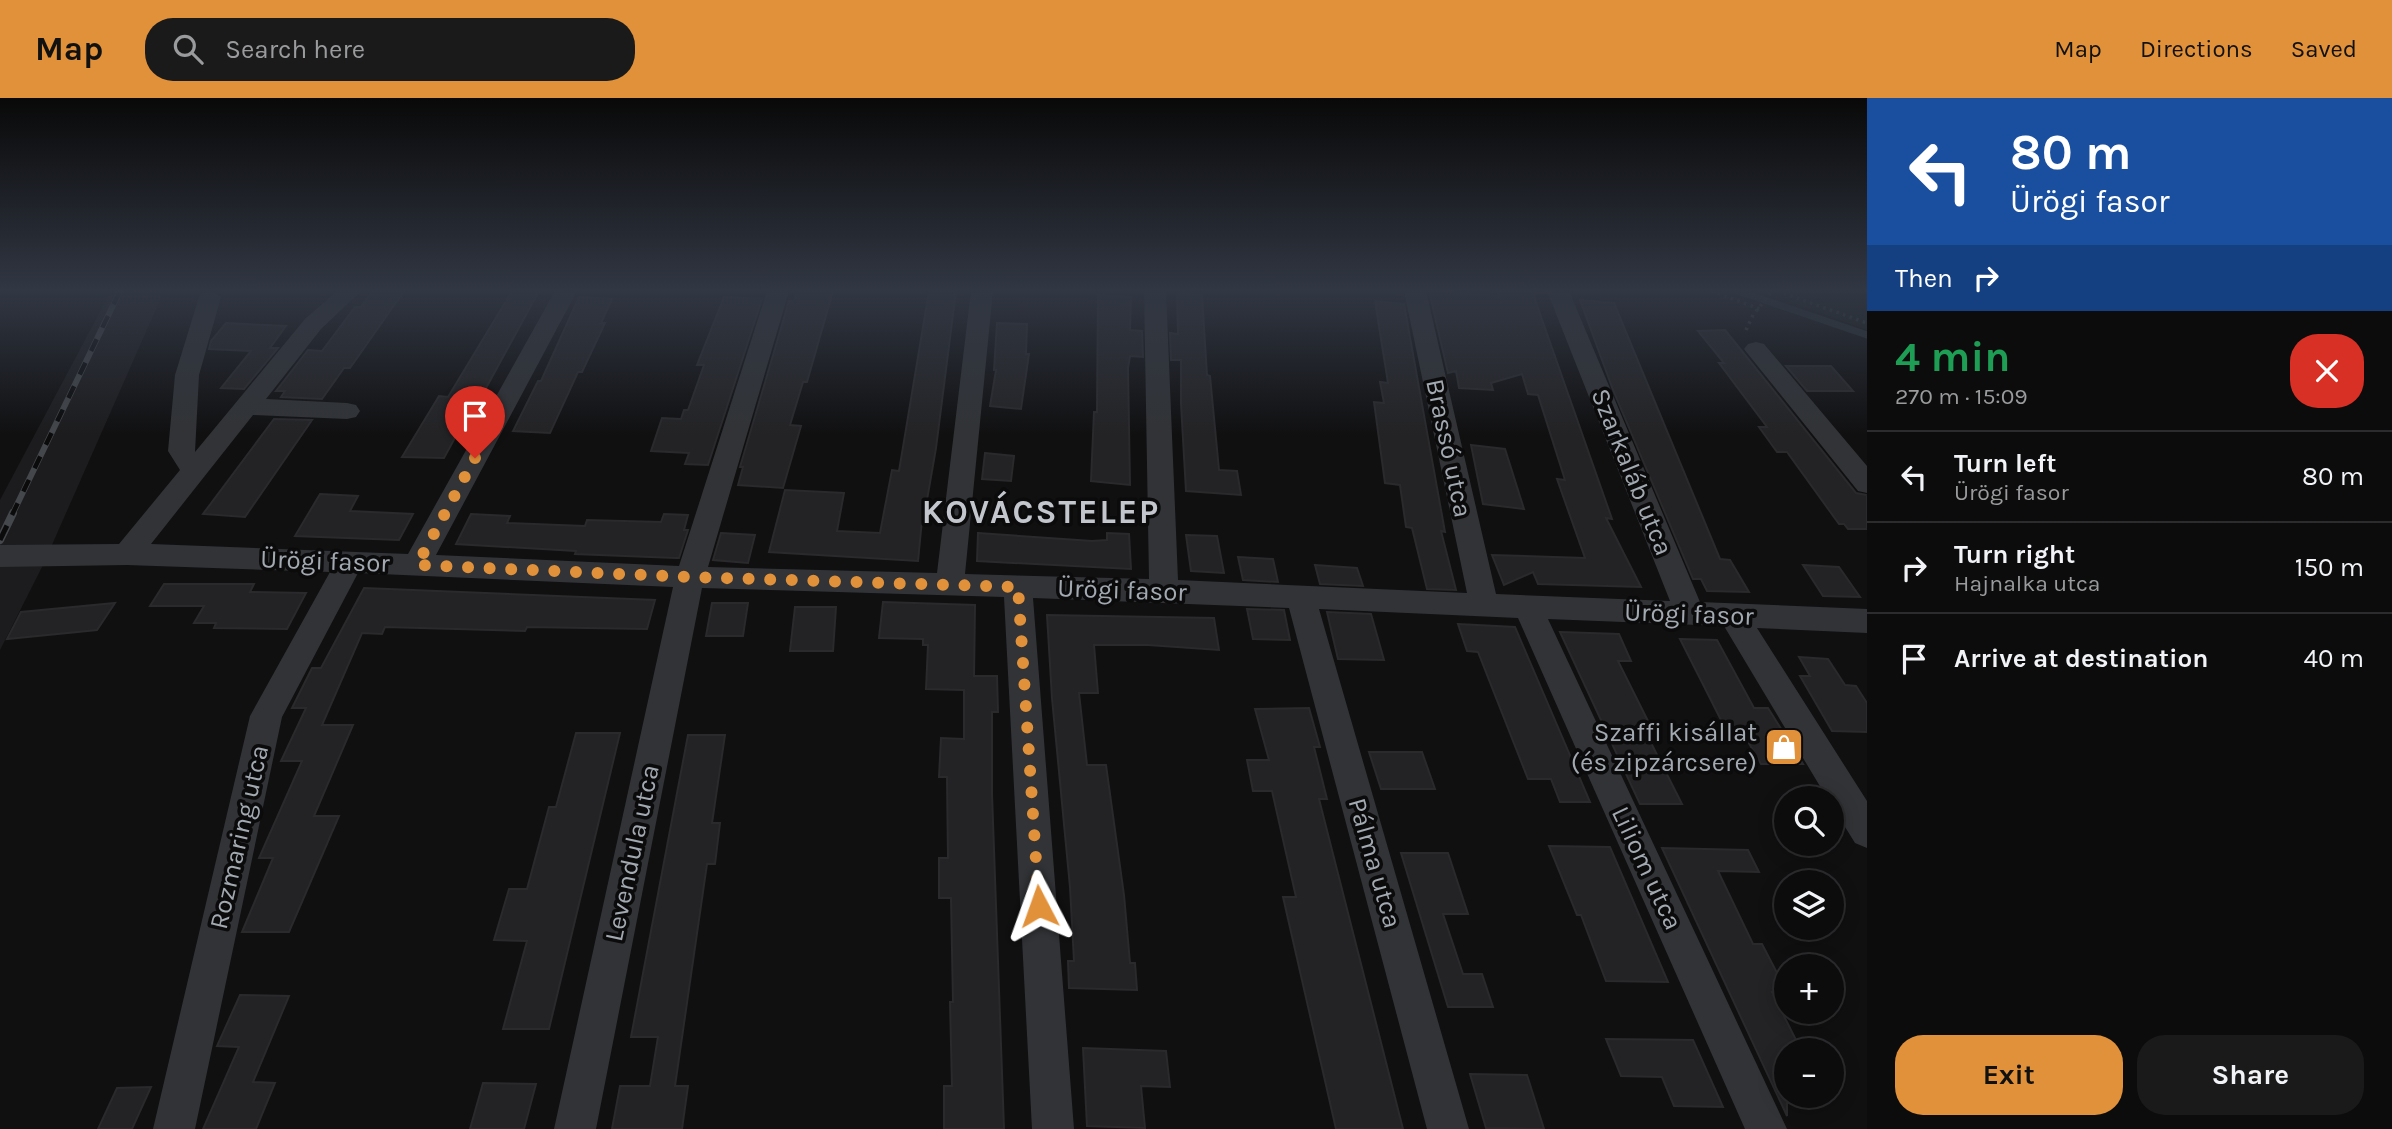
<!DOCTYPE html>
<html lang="en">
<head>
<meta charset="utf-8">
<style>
	body { margin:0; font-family:Karla,sans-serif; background:#1a1a1b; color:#f1f3f6; height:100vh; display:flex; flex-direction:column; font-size:26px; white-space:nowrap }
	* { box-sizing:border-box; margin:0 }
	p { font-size:23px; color:#9a9b9d }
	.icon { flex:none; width:38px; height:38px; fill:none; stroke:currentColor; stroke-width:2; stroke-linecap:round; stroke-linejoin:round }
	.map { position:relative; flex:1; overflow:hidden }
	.details { display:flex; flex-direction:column; background:#0c0c0d; width:525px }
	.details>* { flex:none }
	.banner { background:#1a4fa0; color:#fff; overflow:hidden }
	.fabs { position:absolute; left:1774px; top:688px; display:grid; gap:14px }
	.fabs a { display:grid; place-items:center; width:70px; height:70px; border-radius:50%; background:#0c0c0d; box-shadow:0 4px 18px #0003,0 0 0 2px #2c2c2e; font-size:35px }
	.pin { position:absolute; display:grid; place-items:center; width:60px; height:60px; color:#fff; margin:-72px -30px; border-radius:50% 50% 50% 0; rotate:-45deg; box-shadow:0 0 7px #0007 }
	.pin .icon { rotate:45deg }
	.me { position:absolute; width:77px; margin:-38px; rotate:356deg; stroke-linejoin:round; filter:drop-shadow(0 0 5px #0008) }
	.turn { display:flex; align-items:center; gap:24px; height:147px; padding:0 28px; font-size:32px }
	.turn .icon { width:91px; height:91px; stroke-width:2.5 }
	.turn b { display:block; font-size:49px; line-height:60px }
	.then { display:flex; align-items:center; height:66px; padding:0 28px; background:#0003; gap:14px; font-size:26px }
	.round { display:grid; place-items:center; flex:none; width:74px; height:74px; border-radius:28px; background:#1a1a1b }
	.summary { display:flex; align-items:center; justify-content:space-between; height:119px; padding:0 28px }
	h1 { font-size:42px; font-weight:700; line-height:52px; color:#1e9e55 }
	.cta { display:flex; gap:14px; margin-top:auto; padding:14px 28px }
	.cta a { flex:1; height:80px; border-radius:28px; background:#e09139; color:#111; font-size:28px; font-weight:700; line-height:80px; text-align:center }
	.cta a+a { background:#1a1a1b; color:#f1f3f6 }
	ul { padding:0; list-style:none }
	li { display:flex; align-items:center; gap:21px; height:91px; padding:0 28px; border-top:2px solid #2c2c2e }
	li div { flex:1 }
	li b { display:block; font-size:26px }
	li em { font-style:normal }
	header { display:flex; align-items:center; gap:42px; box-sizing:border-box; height:98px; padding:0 35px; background:#e09139; color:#111 }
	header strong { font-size:33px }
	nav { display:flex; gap:38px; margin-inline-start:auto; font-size:24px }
	.search { width:490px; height:63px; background:#1a1a1b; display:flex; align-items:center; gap:18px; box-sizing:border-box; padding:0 24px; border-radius:28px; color:#9a9b9d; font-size:26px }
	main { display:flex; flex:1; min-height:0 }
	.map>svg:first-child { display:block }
	.built { fill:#1c1c1e }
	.green { fill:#171b17 }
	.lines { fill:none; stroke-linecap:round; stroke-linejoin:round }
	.stream { stroke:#283033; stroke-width:7 }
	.building { fill:#232325; stroke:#2a2a2d; stroke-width:2 }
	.path { stroke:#373a3d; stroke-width:3.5; stroke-dasharray:2.5 4.5; stroke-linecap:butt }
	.minor { fill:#313336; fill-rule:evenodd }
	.rail-far1-casing { stroke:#44474b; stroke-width:6 }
	.rail-casing { stroke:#44474b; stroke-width:8 }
	.rail-far1 { stroke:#0b0b0c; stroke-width:4.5; stroke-dasharray:13; stroke-linecap:butt }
	.rail { stroke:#0b0b0c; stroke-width:5; stroke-dasharray:16; stroke-linecap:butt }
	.route { stroke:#e09139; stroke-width:12; stroke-dasharray:0 21.6 }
	.labels { text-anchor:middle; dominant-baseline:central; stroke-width:7; stroke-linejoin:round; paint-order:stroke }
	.street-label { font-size:26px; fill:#a2a9b1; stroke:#0b0b0c }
	.poi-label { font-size:26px; fill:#a2a9b1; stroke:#0b0b0c; text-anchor:end }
	.district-label { font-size:33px; font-weight:bold; letter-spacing:2px; fill:#c3c7cd; stroke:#0b0b0c }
</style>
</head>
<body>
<header>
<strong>Map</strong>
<div class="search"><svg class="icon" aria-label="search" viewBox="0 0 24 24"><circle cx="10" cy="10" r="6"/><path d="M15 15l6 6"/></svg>Search here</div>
<nav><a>Map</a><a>Directions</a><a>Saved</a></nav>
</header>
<main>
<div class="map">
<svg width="1867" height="1031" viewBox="0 0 1867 1031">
	<rect width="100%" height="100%" fill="#101011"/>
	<path class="built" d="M111 193H164L44 465 0 552V402Z"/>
	<path class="green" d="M1762 193H1867V232Z"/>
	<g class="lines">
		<path class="stream" d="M1738 193 1867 237"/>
	</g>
	<path class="building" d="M373 193H404L350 270H344L322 301 281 299 285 293H276L308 252 322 253 355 209H361Z
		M512 193H539L467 325H463L444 360 402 359 439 298 448 299Z
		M797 193H833L807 284H803L790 327 801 328 783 390 738 387 743 369H740L789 203H794Z
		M929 193H956L936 350 927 402 924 401 918 463 769 454 785 392 844 395 837 433 880 435 892 372 899 373Z
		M1429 193 1500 198 1498 193H1532L1612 421 1606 420 1641 489 1538 486 1533 474 1504 487 1492 457 1585 460 1557 381 1565 382 1538 297 1528 296 1522 276 1491 285 1493 292 1459 290 1456 273 1448 275Z
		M1177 195 1202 197 1207 277 1210 278 1219 372 1237 373 1241 397 1186 393 1181 306V262H1171L1170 235 1178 236Z
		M1098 197 1131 199 1130 232 1142 233 1143 259 1130 258 1128 270 1130 387 1091 383 1094 314H1097Z
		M579 199 612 201 601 225H605L582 274H578L550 335 513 333 538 283H541Z
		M724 199 762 201 708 367 685 366 689 355 651 353 662 320 681 321 684 312H688L704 267H697Z
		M1580 202 1614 205 1720 461 1730 462 1749 494 1707 493 1701 481H1693L1613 292Z
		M1375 203 1404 206 1445 434 1441 433 1456 492 1427 491 1412 430 1406 429 1400 387 1385 385 1374 304 1384 305 1380 284 1388 285Z
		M226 225 286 228 270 250H278L244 291 221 290 251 253 209 251 211 243Z
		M997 225 1027 226 1026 256H1029L1021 311 990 308 996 272H994Z
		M1725 232 1856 395 1867 397V431H1848L1844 426H1839L1787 354H1777L1759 329H1767L1719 265H1724L1698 233Z
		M1786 268H1831L1853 293H1807Z
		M274 321 312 322 245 419 203 416Z
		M1471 347 1505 351 1524 411 1483 406Z
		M985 355 1014 358 1011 383 982 381Z
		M320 396 358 398 350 413 413 416 399 442 295 438Z
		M471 416 510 418 507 425 585 428 587 422 661 424 664 416 688 417 684 432H688L679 460H676L575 456 576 453 456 446Z
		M721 435 755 437 748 465 713 462Z
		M978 435 1092 443 1107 442V435L1129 436 1131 471 977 463Z
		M1186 437 1217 438 1224 475 1191 473Z
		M1238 459 1273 461 1278 484 1243 482Z
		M1315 467 1357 470 1363 488 1320 486Z
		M1803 467 1839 469 1860 499 1823 498Z
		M164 486H254L250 494 306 495 287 531 214 530 216 525H194L204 508H150Z
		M364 490 655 502 647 531 527 529 525 533 385 529 382 536 362 535 322 627H353L314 718H339L289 834H242L273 760H259L302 663H281L306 610H292L312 570H321Z
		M883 504 975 507 974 578H997L998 614H992V696L1004 1031H944V988H952L950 904H953L951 800H939V760H948L947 679H939L941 640 964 641V592L926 591 928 547H923V541L879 540Z
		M115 505 97 532 7 541 21 514Z
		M712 505H748L743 538H706Z
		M795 509H836L833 553H790Z
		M1247 511 1284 512 1290 542 1253 541Z
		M1327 514 1371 516 1384 562 1338 561Z
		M1047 517 1214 520 1219 552 1148 547H1094L1098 595H1079L1087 667H1106L1124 797 1130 865H1135L1137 892 1069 890 1068 863H1074L1070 789 1052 600Z
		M1458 526 1515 529 1590 704H1560L1551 681H1528L1478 554 1467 553Z
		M1560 534 1619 536 1631 563H1618L1652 631H1644L1682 706H1640Z
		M1680 541 1717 542 1754 610H1768L1803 666H1761L1740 630H1725Z
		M1799 559 1828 561 1845 587 1856 588 1867 605V634L1832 633 1800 578H1810Z
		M1309 610 1320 649H1314L1327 701H1319L1403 1031H1336L1283 799H1296L1272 693H1253L1247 662H1269L1255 611Z
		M576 635H620L549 931H503L527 843 494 842 509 791H527L549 709H556Z
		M688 637H725L712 725H720L715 766H707L675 988H688L682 1031H612L620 988H650L658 939H631Z
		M1369 654H1422L1435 691H1381Z
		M1549 748 1610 749 1668 884 1606 883 1581 817H1577Z
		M1662 750 1748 752 1759 774 1718 773 1753 846H1762L1787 894H1772L1801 952H1787V1018Z
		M1401 755H1448L1468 816H1443L1463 876H1482L1493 909H1448Z
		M240 897 289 898 253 984 275 985 256 1031H203L239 949 217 948Z
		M1606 941 1693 942 1723 1009 1674 1008 1662 979 1621 978Z
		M1083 950 1166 953 1170 989 1141 988 1145 1030 1087 1028Z
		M1470 976 1527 977 1544 1031 1486 1030Z
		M483 985 536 986 524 1031H470Z
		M151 989 132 1031H98L117 990Z"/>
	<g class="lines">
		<path class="path" d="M1711 193 1760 211
			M1777 193 1867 225
			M1746 232 1753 217 1772 193"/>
		<path class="minor" d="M212 193 221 199 199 277 195 354 305 221 337 193H361L321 231 266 301 347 305 356 307 360 313 356 319 347 321 253 317 151 446 408 456 555 193H577L436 457 679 468 767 193H789L708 469 937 475 971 193H993L965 476 1149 481 1144 193H1166L1178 482 1467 495 1404 193H1426L1496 496 1670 503 1547 193H1569L1700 504 1867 511V535L1757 530 1867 703V750L1855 745 1832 708V700H1827L1724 528 1548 521 1787 1031H1745L1518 520 1319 511 1469 1031H1427L1289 510 1033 500 1074 1031H1032L1004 499 702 490 596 1031H554L673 489 358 475 282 619 195 1031H153L250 618 330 474 127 467 0 469V447L119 446 180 372 168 353 175 277 199 199 202 194Z
			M1756 244 1764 246 1867 368V395L1858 393 1748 256 1744 251 1748 246Z"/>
		<g class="rail-far1-casing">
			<path id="rail-far1" d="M12 417 120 193"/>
		</g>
		<g class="rail-casing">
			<path id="rail" d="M0 442 13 415"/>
		</g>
		<use href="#rail-far1" class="rail-far1"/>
		<use href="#rail" class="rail"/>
	</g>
	<linearGradient id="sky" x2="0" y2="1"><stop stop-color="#090909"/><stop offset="0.57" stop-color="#313743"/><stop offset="1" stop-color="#313743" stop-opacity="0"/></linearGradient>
	<rect width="1867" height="337" fill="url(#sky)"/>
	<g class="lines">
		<path class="route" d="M475 360 417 467 690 479 1018 489 1039 808"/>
	</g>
	<defs>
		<g id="shop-square" transform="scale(2.0125)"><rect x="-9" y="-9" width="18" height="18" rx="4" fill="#e09139" stroke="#0b0b0c"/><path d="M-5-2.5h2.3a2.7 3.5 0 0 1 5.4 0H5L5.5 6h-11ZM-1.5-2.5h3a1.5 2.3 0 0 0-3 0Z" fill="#fff"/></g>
	</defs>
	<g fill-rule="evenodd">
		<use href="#shop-square" x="1784" y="649"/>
	</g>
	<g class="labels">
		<g class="street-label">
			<text transform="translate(1449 350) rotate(78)">Brassó utca</text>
			<text transform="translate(1632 374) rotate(68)">Szarkaláb utca</text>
			<text transform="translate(325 463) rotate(2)">Ürögi fasor</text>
			<text transform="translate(1122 492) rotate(2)">Ürögi fasor</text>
			<text transform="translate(1689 516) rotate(2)">Ürögi fasor</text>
			<text transform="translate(239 739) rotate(-77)">Rozmaring utca</text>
			<text transform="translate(632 755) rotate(-78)">Levendula utca</text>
			<text transform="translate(1375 765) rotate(74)">Pálma utca</text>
			<text transform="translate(1647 770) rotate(65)">Liliom utca</text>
		</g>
		<g class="poi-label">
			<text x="1757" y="634">Szaffi kisállat<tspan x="1757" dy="30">(és zipzárcsere)</tspan></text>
		</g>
		<g class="district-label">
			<text x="1041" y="414">KOVÁCSTELEP</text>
		</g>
	</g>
</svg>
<div class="fabs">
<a><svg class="icon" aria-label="search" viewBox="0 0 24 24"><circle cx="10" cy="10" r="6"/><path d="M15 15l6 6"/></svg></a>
<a><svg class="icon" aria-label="layers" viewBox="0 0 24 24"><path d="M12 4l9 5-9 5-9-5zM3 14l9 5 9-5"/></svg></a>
<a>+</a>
<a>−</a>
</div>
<div class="pin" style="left:475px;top:360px;background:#d93025"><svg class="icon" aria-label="arrive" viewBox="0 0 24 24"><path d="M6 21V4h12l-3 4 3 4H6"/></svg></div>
<svg class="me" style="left:1039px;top:808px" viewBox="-20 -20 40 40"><path d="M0-17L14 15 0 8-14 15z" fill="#e09139" stroke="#fff" stroke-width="4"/></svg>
</div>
<section class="details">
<div class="banner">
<div class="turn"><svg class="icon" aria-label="left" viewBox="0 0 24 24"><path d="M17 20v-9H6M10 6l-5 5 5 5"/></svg><div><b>80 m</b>Ürögi fasor</div></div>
<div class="then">Then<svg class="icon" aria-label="right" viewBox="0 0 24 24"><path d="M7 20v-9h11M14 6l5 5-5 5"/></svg></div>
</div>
<div class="summary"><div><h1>4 min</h1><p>270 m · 15:09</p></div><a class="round" style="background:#d93025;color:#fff"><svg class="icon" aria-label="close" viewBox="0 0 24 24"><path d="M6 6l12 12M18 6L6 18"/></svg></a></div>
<ul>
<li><svg class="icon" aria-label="left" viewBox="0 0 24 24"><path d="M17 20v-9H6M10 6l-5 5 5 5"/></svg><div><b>Turn left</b><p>Ürögi fasor</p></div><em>80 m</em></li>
<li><svg class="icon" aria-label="right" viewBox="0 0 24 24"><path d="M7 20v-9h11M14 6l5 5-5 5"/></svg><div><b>Turn right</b><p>Hajnalka utca</p></div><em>150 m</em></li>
<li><svg class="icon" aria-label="arrive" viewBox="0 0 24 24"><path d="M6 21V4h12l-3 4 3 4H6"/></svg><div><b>Arrive at destination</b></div><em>40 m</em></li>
</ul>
<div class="cta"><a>Exit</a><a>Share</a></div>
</section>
</main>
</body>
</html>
